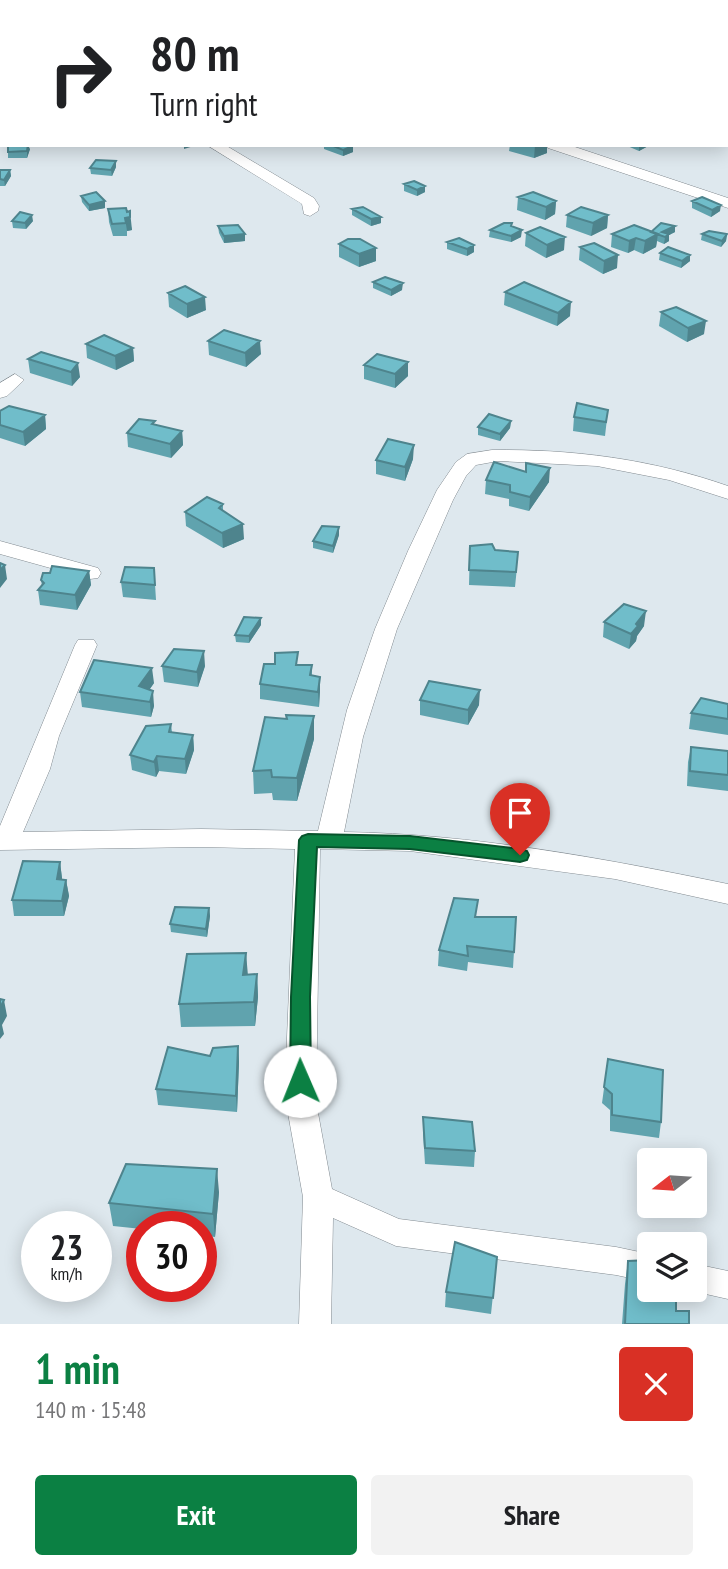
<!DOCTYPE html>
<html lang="en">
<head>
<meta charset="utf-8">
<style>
	body { margin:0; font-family:"PT Sans Narrow",sans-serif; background:#f2f2f2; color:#202124; height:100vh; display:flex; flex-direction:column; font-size:26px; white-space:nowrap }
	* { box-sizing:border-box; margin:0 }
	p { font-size:23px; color:#757577 }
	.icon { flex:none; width:38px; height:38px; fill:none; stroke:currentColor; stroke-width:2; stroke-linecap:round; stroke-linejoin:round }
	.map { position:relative; height:1324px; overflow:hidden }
	.drawer { display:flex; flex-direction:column; background:#fff; flex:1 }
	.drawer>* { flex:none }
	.banner { position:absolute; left:0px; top:0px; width:728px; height:147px; box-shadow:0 4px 18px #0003; background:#fff; color:#202124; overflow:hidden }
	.needle { width:46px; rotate:253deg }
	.controls { position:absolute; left:637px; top:1148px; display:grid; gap:14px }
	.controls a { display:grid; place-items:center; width:70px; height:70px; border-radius:7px; background:#fff; box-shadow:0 4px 18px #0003; font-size:35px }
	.speed { position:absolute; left:21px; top:1211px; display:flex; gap:14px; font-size:35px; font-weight:700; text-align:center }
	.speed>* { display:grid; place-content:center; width:91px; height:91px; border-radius:50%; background:#fff; box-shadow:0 4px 18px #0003; line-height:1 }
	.speed small { font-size:18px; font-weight:400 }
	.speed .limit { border:10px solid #d22; background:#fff; color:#111 }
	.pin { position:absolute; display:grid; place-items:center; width:60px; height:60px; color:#fff; margin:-72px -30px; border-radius:50% 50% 50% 0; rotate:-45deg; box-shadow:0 0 7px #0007 }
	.pin .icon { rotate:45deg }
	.me { position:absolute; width:77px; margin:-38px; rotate:359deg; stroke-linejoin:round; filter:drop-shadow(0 0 5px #0008) }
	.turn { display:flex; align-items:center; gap:24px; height:147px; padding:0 35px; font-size:32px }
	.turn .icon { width:91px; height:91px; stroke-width:2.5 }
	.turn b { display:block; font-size:49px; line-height:60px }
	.round { display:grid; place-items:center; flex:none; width:74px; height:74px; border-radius:7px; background:#f2f2f2 }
	.headline { display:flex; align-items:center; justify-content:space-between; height:119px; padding:0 35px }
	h1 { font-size:42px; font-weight:700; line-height:52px; color:#0b8043 }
	.primary-button { display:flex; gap:14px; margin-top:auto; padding:14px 35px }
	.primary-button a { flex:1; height:80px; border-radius:7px; background:#0b8043; color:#fff; font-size:28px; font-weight:700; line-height:80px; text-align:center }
	.primary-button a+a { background:#f2f2f2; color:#202124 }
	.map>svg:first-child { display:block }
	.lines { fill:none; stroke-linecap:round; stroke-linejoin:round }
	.street-casing { stroke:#828a90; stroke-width:1 }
	.street { fill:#fff; fill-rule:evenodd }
	.rail { stroke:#747b7f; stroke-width:3.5 }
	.wall { fill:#60a3ae }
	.shaded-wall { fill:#4e848d }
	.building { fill:#70bdca; stroke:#4e848d; stroke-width:2 }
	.route { fill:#0b8043; stroke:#07532c; stroke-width:2 }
</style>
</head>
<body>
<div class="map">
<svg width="728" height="1324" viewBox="0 0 728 1324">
	<rect width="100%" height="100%" fill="#dee8ee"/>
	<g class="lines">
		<g class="street-casing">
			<path id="street" d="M84 0H102L103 2H85Z
				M207 145H225L314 198 319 206 318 211 310 216 304 214 302 204Z
				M546 145H569L728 198V208L548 148Z
				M15 374 24 380 7 396 0 398V383Z
				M492 450C573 449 651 459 728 486V499L669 480 597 466 498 461 476 465 466 476 453 500 397 629 363 737 344 832C473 834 602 858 728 884V904L615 879 410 851 320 849 316 1102 332 1189 399 1219 616 1247 649 1254V1282L616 1275 396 1246 333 1218 331 1324H299L303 1197 286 1102V1061L295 849 201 847 0 850V826L75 645 78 640H94L97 645 59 736 50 769 23 832 201 829 318 831 347 710 375 629 408 551 437 490 456 462 467 454Z
				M0 541 98 568 101 573 98 578 90 579 0 554Z
				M695 1264 728 1271V1299L688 1290H695Z"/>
		</g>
		<use href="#street" class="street"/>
		<path class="rail" d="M310 0 318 2"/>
	</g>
	<path class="wall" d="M32 0H61V1L35 2Z
		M324 145H352L353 146V152L343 156 324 149Z
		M510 145H547V153L534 158 509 151Z
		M625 145H650L639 151Z
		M30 149 27 158H8V152Z
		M116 167 112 176 91 174 90 168Z
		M0 170H10L11 176 5 186H0Z
		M404 184 425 186V192L417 196 404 191Z
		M81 196 105 208 89 211 82 202Z
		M518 197 556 201 555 214 545 220 517 210Z
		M692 201 720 211 711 217 692 208Z
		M126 208 132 230 127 231V236H113L109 222 108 209Z
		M352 209 381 217V223L371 226 352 215Z
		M567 215H608L607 228 591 236 566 227Z
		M12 221H33L26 229 13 228Z
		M512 223V227L521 237 511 242 489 237 490 230Z
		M218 226 245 241 224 243 219 233Z
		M675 226V232L669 235V241L664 244 657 241 656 247 643 254 634 250 628 253 611 247 612 234 651 232Z
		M526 233 564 250 546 258 525 246Z
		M702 234H727L726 241 721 247 701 240Z
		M447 242 474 245V252L467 256 447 249Z
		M339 244 376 248V261L359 267 339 257Z
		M580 247 617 268 603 274 579 260Z
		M660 253 690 261 681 268 659 260Z
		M373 282 402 290 391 296 373 288Z
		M505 292 570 316 557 326 504 305Z
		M168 293 206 310 187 318 169 307Z
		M661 312 704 334 687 342 659 326Z
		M208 341 261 354 246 367 209 355Z
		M86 344 133 348 134 361 116 370 87 358Z
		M41 352 80 377 72 386 30 373 28 359Z
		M364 365 408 376 395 388 364 379Z
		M608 410 605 436 573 431 574 417Z
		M0 411 45 415 46 429 25 446 0 438Z
		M511 421 510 428 500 441 478 435V427Z
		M182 431 183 445 171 458 128 447 127 433Z
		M413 459 405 481 376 474V460Z
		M486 480 549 482 529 511 509 506V499L485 494Z
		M223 504V511L244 539 223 548 186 526 185 512Z
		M339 527V535L333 553 313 548V541Z
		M470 546 495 550 517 567 515 587 469 585Z
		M154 568 156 600 123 597 121 582Z
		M89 571 91 585 77 610 40 605 38 590 42 586 41 580 50 573Z
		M604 622 644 626 637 636 636 641 629 649 603 637Z
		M261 625 249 643 236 642 235 635Z
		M298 665H312V675L320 677 319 707 260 699V684Z
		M162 666H205L198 687 164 682Z
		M154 683 149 690 154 706 151 717 82 707 80 692Z
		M420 700 479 705 468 725 420 715Z
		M728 704V735L689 729 691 713Z
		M286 715 314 716V739L297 801 273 800 272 793 254 794 253 771 286 719Z
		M171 724 172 732 193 735 194 750 186 774 159 771 156 777 132 770 130 755Z
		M691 747 728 751V791L687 786 688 762Z
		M60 862 62 879 66 880 69 896 64 916H14L12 900Z
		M209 908 210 916 207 937 171 932 170 924Z
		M477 917H516L513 968 468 962 467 971 438 966 439 950Z
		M246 953 247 974H257L258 997 255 1026 181 1027 179 1004Z
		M238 1046 239 1062 237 1112 158 1105 156 1089 210 1056Z
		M608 1059 661 1122 659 1138 610 1131V1110L602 1103Z
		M423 1117 475 1151 474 1167 425 1164 423 1133Z
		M219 1192 215 1237 201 1235V1227H142V1229L113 1226 109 1203Z
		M497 1257 491 1314 445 1307 446 1292Z
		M628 1261 689 1324H622L625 1284Z"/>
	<path class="shaded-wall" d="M50 0H61V1L49 2Z
		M28 145 30 149 27 158V151Z
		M184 145H197L184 149Z
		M535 145H547V153L534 158Z
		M639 145H650L639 151Z
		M353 146V152L343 156V150Z
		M116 161V167L112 176 111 170Z
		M10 170 11 176 5 186 4 180Z
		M425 186V192L417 196V190Z
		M105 201V208L89 211V205Z
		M556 201 555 214 545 220 546 207Z
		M721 205 720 211 711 217 712 210Z
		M130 211 132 230 127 231 125 218Z
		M32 215 33 221 26 229 25 223Z
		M608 215 607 228 591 236 593 223Z
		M381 217V223L371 226V219Z
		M675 226V232L669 235V241L664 244 665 237 662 232Z
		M522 230 521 237 511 242V236Z
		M245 234V241L224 243V236Z
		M658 234 656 247 643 254 645 241Z
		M727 234 726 241 721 247 722 241Z
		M565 237 564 250 546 258 547 245Z
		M636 238 634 250 628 253 629 241Z
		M474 245V252L467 256V249Z
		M376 248V261L359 267V254Z
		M618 255 617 268 603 274 604 261Z
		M690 255V261L681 268 682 261Z
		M403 283 402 290 391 296V290Z
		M205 297 206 310 187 318V304Z
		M571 302 570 316 557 326 558 313Z
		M706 321 704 334 687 342 688 328Z
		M260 341 261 354 246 367 245 353Z
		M133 348 134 361 116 370 115 356Z
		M408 362V376L395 388V374Z
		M78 363 80 377 72 386 71 372Z
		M45 415 46 429 25 446 23 432Z
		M511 421 510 428 500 441V434Z
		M182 431 183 445 171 458 170 444Z
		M414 445 413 459 405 481V467Z
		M550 468 549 482 529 511 530 497Z
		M243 524 244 539 223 548 222 533Z
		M339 527V535L333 553V546Z
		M5 565 7 579 0 588V570Z
		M89 571 91 585 77 610 75 595Z
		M646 611 644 626 637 636 636 641 629 649 631 634 636 624Z
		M261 618V625L249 643V636Z
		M204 651 205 666 198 687 197 672Z
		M152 668 154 683 141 702 139 686Z
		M320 677V692L319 707 318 692Z
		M480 690 479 705 468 725V710Z
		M153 691 154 706 151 717 150 702Z
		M314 716V739L297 801V778Z
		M193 735 194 750 186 774 185 759Z
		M157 756 159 771 156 777 154 762Z
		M60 862 62 878 59 895 57 879Z
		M66 880 69 896 64 916 62 901Z
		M209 908 210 916 207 937 206 929Z
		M246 953 248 976 243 975Z
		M257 974 258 997 255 1026 254 1002Z
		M4 1000 7 1016 2 1025 4 1034 0 1039V1008Z
		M238 1046 239 1062 237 1112 236 1096Z
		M217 1169 219 1192 215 1237 213 1214Z"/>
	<path class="building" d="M184 0H225L220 2H181Z
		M8 145H28L27 151 8 152Z
		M331 145H352L353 146 343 150Z
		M96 160 116 161 111 170 90 168Z
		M0 170H10L4 180 0 179Z
		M414 181 425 186 417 190 404 184Z
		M96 192 105 201 89 205 81 196Z
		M533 192 556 201 546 207 518 197Z
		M702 197 721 205 712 210 692 201Z
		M363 207 381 217 371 219 352 209Z
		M581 207 608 215 593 223 567 215Z
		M126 208 127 212 130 211V217L125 218 126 223 112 224 108 209Z
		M20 212 32 215 25 223 12 221Z
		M504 223H512L511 226 522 230 511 236 490 230Z
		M661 223 675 226 662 232 669 234 665 237 651 232Z
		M238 225 245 234 224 236 218 226Z
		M634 225 658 234 645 241 636 238 629 241 612 234Z
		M540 227 565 237 547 245 526 233Z
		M709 231 727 234 722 241 702 234Z
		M459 238 474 245 467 249 447 242Z
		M348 239H360L376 248 359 254 339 244Z
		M594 243 618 255 604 261 580 247Z
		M668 247 690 255 682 261 660 253Z
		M385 277 403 283 391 290 373 282Z
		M524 282 571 302 558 313 505 292Z
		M185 286 205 297 187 304 168 293Z
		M676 307 706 321 688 328 661 312Z
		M224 330 260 341 245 353 208 341Z
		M104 335 133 348 115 356 86 344Z
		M41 352 78 363 71 372 28 359Z
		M377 354 408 362 395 374 364 365Z
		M577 403 608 410 606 422 574 417Z
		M9 406 45 415 23 432 0 425V411Z
		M489 414 511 421 500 434 478 427Z
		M139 419 155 421 152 424 182 431 170 444 127 433Z
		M388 439 414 445 405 467 376 460Z
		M494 462 526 472V463L550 468 530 497 510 492V485L486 480Z
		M207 497 223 504 219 508 243 524 222 533 185 512Z
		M322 526 339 527 333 546 313 541Z
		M492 544 495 550 518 552 516 572 469 570 470 546Z
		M0 563 5 565 0 570Z
		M52 566 89 571 75 595 38 590 44 583 41 580 43 573H50Z
		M125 567 154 568 155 585 121 582Z
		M624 604 646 611 636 624 638 626 631 634 604 622Z
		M244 617 261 618 249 636 235 635Z
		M174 649 204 651 197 672 162 666Z
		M298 652 296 665H312L310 675 320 677 318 692 260 684 264 664H275V653Z
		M94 660 152 668 139 686 153 691 150 702 80 692Z
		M429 681 480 690 468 710 420 700Z
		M701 698 728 704V719L691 713Z
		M286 715 314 716 297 778 272 777 271 770 253 771 265 717 287 719Z
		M171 724 169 732 193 735 185 759 157 756 154 762 130 755 146 726Z
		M691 747 728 751V775L690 771Z
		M23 861 60 862 57 879 66 880 62 901 12 900Z
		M454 898 478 900 475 917H516L514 952 467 946 468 956 439 950Z
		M175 907 209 908 206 929 170 924Z
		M246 953 243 975 257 974 254 1002 179 1004 187 954Z
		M0 999 4 1000 0 1008Z
		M238 1046 236 1096 156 1089 168 1047 210 1056 213 1048Z
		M608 1059 663 1070 661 1122 612 1115V1094L604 1087Z
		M423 1117 472 1122 475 1151 425 1148Z
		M126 1164 217 1169 213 1214 109 1203Z
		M455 1242 497 1257 493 1298 446 1292Z
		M649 1260V1290H676V1311H689V1324H625L628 1261Z"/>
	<path class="route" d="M308 834 410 836 520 849 527 851 529 855 527 860 520 862 410 849 317 847 310 997 311 1081 308 1087 300 1090 293 1087 290 1081 291 997 299 840 302 836Z"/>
</svg>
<div class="controls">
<a><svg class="needle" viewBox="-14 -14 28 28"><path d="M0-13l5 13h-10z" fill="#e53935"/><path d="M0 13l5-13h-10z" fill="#757577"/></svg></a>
<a><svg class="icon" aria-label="layers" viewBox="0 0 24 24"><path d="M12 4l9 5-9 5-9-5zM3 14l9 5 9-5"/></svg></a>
</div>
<div class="speed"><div>23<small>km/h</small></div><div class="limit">30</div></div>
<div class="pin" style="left:520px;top:855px;background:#d93025"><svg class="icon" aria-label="arrive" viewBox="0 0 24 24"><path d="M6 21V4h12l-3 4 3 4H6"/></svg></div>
<svg class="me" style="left:300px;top:1081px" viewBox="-20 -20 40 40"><circle r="19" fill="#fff"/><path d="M0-13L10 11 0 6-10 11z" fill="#0b8043"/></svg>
<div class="banner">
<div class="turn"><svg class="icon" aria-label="right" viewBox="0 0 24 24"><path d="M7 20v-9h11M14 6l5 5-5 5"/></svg><div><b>80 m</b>Turn right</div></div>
</div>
</div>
<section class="drawer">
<div class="headline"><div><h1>1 min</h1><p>140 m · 15:48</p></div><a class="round" style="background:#d93025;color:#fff"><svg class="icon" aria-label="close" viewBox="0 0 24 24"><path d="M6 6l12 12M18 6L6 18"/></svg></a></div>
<div class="primary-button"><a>Exit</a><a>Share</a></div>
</section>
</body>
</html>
